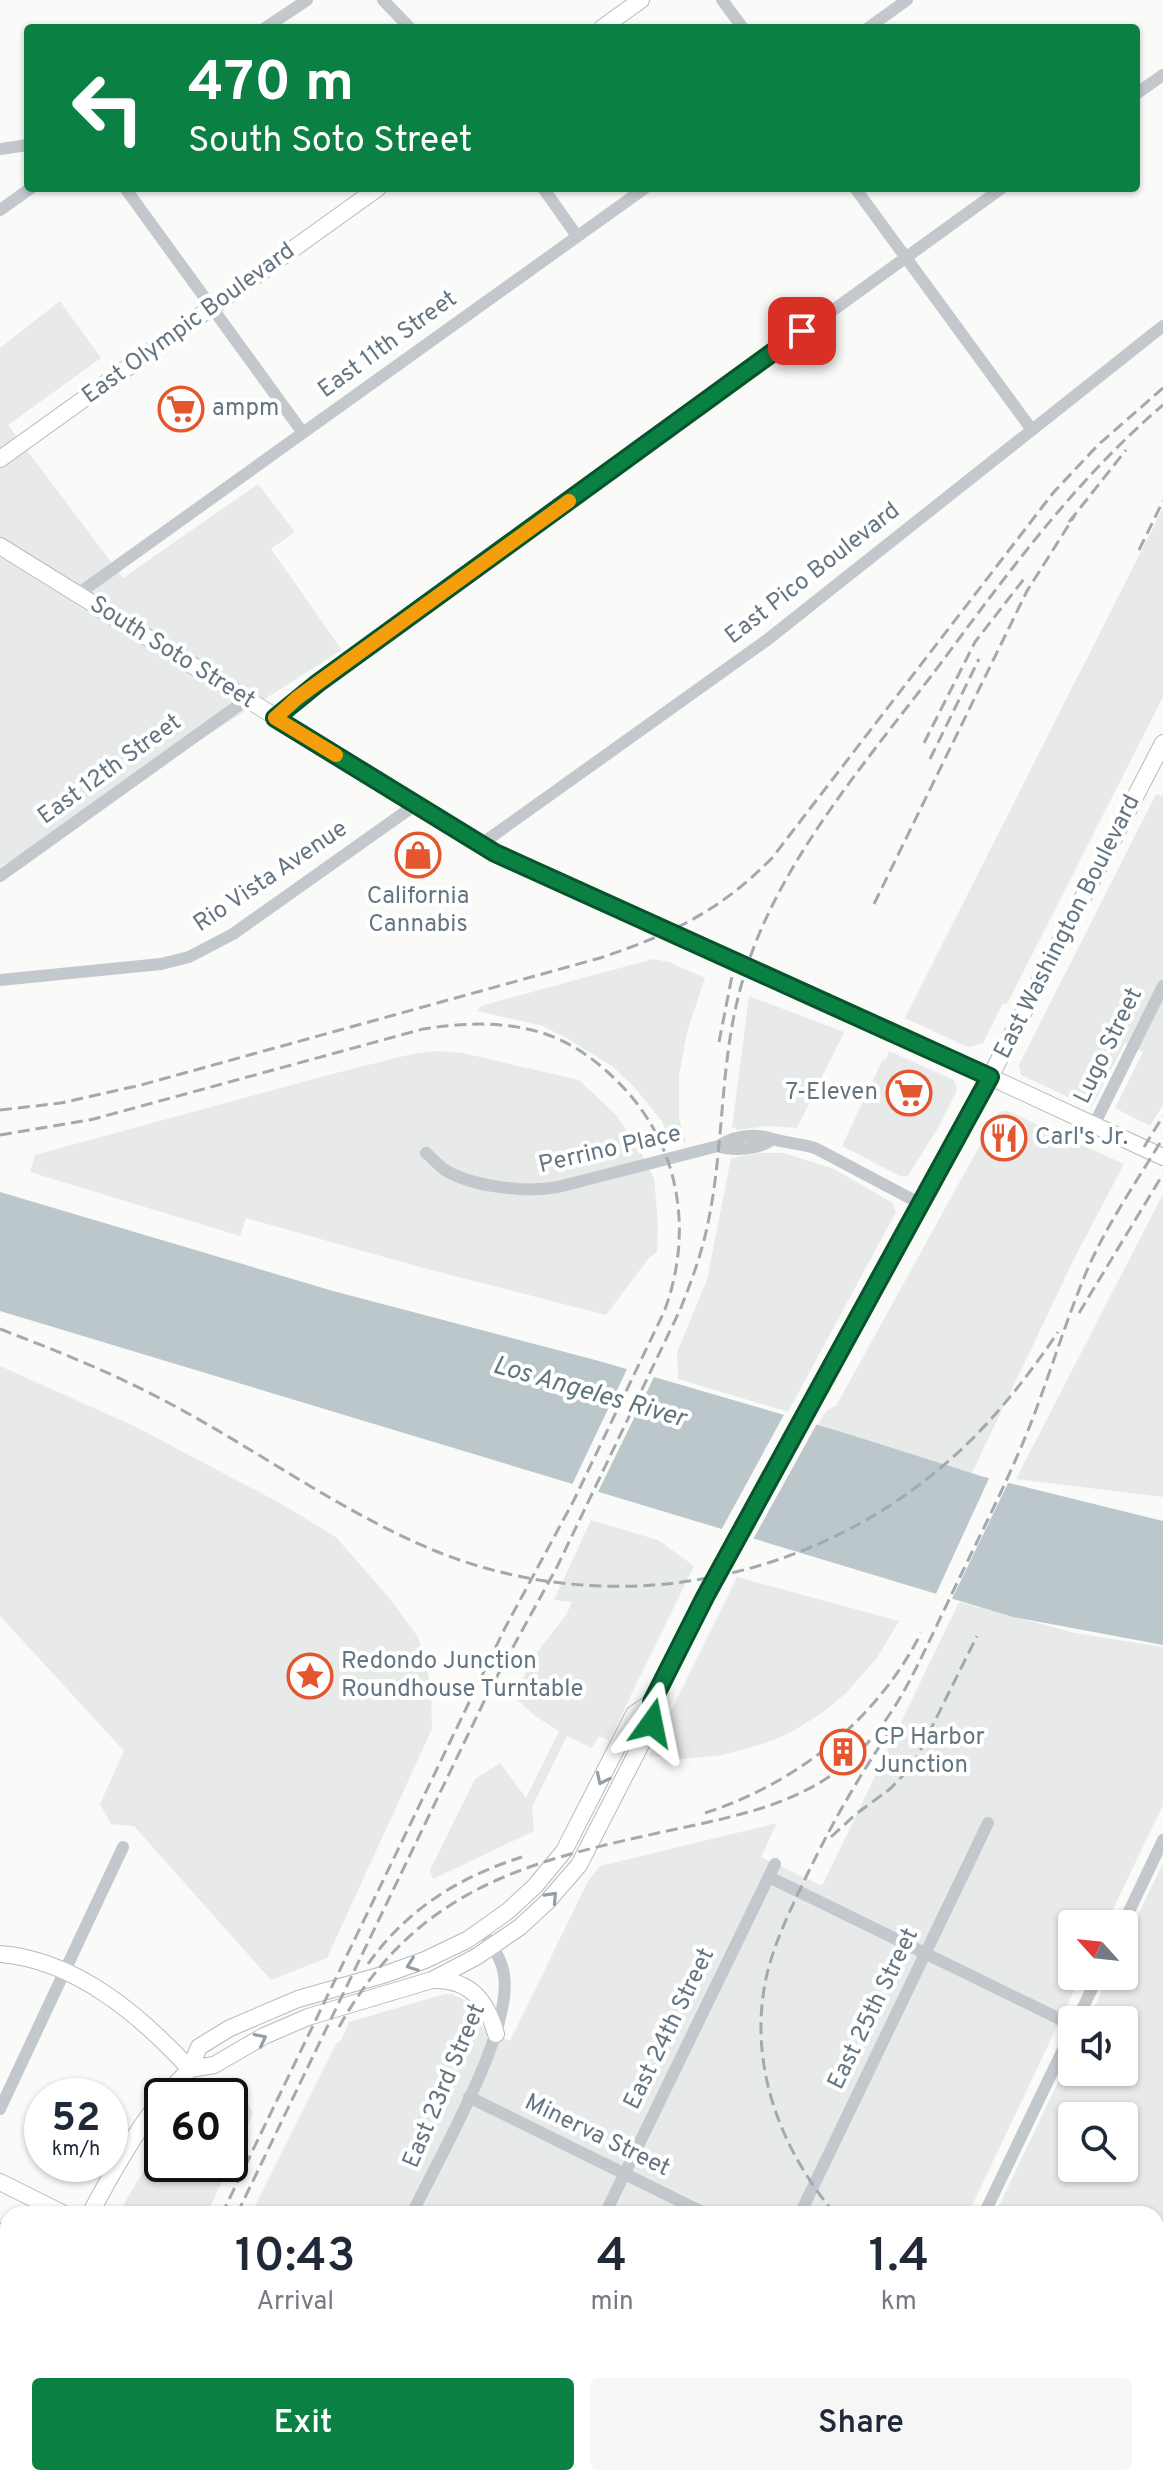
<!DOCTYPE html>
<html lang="en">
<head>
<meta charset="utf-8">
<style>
	body { margin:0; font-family:Overpass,sans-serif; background:#f6f6f7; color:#1f2937; height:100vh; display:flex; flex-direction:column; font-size:30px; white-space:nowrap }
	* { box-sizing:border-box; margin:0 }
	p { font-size:26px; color:#747a83 }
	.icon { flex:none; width:44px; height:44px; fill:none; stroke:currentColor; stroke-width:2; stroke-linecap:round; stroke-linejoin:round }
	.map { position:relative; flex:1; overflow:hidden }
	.drawer { position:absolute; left:0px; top:2206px; width:1164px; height:280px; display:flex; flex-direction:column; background:#fff; border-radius:24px 24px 0 0; box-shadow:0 2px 6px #0004 }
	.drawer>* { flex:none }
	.guide { position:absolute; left:24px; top:24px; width:1116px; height:168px; border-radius:8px; box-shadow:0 2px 6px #0004; background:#0b8043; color:#fff; overflow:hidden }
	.needle { width:52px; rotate:297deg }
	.tools { position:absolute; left:1058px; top:1910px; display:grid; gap:16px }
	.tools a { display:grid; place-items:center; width:80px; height:80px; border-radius:8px; background:#fff; box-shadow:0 2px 6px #0004; font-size:40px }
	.speed { position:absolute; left:24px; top:2078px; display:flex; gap:16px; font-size:40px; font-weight:700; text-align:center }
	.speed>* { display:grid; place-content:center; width:104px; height:104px; border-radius:50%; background:#fff; box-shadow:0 2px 6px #0004; line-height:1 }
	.speed small { font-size:20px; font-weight:400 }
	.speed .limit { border:4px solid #111; border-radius:12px; background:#fff; color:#111 }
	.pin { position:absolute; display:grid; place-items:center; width:68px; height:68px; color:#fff; margin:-34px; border-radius:16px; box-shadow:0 4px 12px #0006 }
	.me { position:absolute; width:88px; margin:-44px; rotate:12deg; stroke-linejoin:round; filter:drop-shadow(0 0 6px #0008) }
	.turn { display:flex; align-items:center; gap:28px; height:168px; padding:0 32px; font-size:36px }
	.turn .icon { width:104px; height:104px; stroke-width:2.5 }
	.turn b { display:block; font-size:56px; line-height:68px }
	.eta { display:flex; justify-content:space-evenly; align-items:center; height:136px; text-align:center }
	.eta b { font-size:48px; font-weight:600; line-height:56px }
	.primary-button { display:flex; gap:16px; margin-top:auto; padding:16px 32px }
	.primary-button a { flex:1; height:92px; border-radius:8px; background:#0b8043; color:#fff; font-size:32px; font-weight:600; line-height:92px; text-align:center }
	.primary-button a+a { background:#f6f6f7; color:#1f2937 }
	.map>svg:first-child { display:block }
	.built { fill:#e8e9e9; fill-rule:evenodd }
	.water { fill:#bbc7cb }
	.pier { fill:#fafaf8 }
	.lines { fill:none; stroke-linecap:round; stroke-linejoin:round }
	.major-casing { stroke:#b5babe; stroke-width:18 }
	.minor { stroke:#c3c8cc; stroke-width:12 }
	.major { stroke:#fff; stroke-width:16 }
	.rail { stroke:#a2aab0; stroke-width:3; stroke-dasharray:12 6; stroke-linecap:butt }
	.oneway { stroke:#939fa8 }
	.route-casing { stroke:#07532c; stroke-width:20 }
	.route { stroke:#0b8043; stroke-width:14 }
	.slow { stroke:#f59e0b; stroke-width:14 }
	.labels { text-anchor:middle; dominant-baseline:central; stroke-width:8; stroke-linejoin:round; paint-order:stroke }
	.street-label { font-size:24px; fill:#657683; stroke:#fff }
	.poi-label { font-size:24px; fill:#657683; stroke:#fff; text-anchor:start }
	.water-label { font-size:26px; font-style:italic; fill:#60757c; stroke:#fff }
</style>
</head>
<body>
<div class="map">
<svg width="1163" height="2486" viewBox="0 0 1163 2486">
	<rect width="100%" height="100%" fill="#fafaf8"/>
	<path class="built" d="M60 301 101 358 8 425 123 578 258 484 295 532 271 549 342 650 0 867V348Z
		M1163 508V697L1007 1004 1003 1003 983 1043 970 1047 963 1045 905 1018Z
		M1156 794 1161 796 1163 794V1105L1150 1126 1115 1108 1143 1052 1125 1043 1091 1108 1021 1075 1019 1065Z
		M653 959 669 962 705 978 687 1032 679 1076V1118L686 1141 671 1145 662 1121 634 1087 613 1067 568 1039 543 1026 477 1011 481 1006Z
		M749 996 844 1032 797 1128 769 1126 736 1130V1127L732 1128Z
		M437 1051 463 1053 579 1080 615 1114 635 1142 654 1178 658 1223 657 1252 649 1258 606 1315 416 1266 246 1218 240 1236 30 1172 35 1155 336 1073 412 1054Z
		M889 1051 954 1080 957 1090 939 1126 908 1176H900L842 1146 883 1059 886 1060Z
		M1003 1111H1008L1124 1164 1074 1259 971 1475 818 1424 827 1410 836 1406 964 1174 998 1113Z
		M760 1153H784L834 1169 893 1203 896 1212 788 1412 678 1379 677 1352 707 1280 731 1158Z
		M1163 1194V1497L1016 1479Z
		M0 1366 134 1426 278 1502 336 1537 391 1600 418 1637 431 1686 432 1729 327 1958 271 1980 134 1826 111 1824 100 1804 124 1751 0 1616Z
		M591 1520 658 1540 694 1566 609 1740 599 1736 592 1748 567 1736 532 1807 534 1831 433 1879 430 1870 475 1779 500 1763 526 1798 559 1731 535 1716 513 1696 538 1651 566 1615 572 1602 554 1600Z
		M737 1577 899 1621 877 1658 846 1693 822 1713 790 1733 766 1743 723 1755 682 1759 649 1756Z
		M959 1602 1075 1633 1163 1647V1805L1106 1924H1072V1976H1081L968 2214H251L336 2044 342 2039 349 2022 445 1994H452L465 2000 476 2009 482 2027 510 2041 588 1881 600 1866 777 1823 761 1857 822 1886Z
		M1163 1863V2486H865L869 2478H1156V2214H995L1072 2053V2072H1124V2020H1088L1109 1976H1124V1944ZM1072 2116H1124V2168H1072Z
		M240 2088 253 2113 230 2163V2096H228Z
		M162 2146V2164H230L207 2214H118L139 2178Z
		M8 2424V2478H52L44 2486H0V2439Z
		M176 2478H449L465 2486H177Z
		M689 2478H844L840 2486H685Z"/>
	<path class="water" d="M0 1192 333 1291 599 1361 829 1428 984 1477 1163 1521V1645L1013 1617 0 1311Z"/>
	<path class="pier" d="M629 1365 656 1373 596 1496 570 1489Z
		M786 1411 819 1420 751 1543 719 1534Z
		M991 1474 1010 1479 950 1603 934 1598Z"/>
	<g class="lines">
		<g class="major-casing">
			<path id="major" d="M602 28 641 0
				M0 459 378 188
				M0 546 495 853 891 1031 1163 1157
				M0 1954C76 1960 140 2015 190 2069
				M433 1980C470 1979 487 2001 496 2034
				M190 2069 214 2065 264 2036 308 2017 432 1980 476 1957 520 1927 547 1902 579 1865 652 1723V1702L705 1597 990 1077 1163 743
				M164 2096 190 2069 199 2047 230 2028 298 1999 386 1974 425 1960 467 1940 508 1911 535 1886 564 1851 634 1714 652 1702
				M0 2182 64 2214
				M90 2214C112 2173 133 2135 162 2098
				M0 2232 8 2237
				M0 2392 8 2376
				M537 2478 548 2486"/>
		</g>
		<path class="minor" d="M383 0 410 28
			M722 0 743 28
			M265 28 307 0
			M868 28 907 0
			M1136 94 1163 75
			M0 149 28 145
			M125 188 303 433
			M543 188 577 236
			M855 188 1032 430
			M0 210 31 188
			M78 594 645 188
			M275 718 297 698 1002 188
			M480 845 767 640 1163 326
			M0 876 246 700
			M0 980 161 964 189 957 233 934 415 805
			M1094 1125 1163 986
			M718 1146C732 1151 761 1150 772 1139
			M426 1153C432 1158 438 1165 445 1170 473 1187 527 1193 558 1187L718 1146C736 1135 754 1133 773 1139 788 1144 803 1143 817 1149L921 1204
			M769 1877 1072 2025
			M1123 1924 1163 1840
			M1077 2020 1098 1976
			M469 2097 706 2214
			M0 2109 123 1847
			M412 2214C438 2159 513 2032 504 1975 502 1959 491 1944 482 1931
			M605 2214 775 1864
			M800 2214 988 1823
			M984 2214 1072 2031
			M1156 2435 1163 2421
			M641 2478 657 2486
			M668 2486 672 2478
			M855 2486 858 2478
			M1131 2486 1135 2478"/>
		<use href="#major" class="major"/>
		<path class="rail" d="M1069 522 1126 450
			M1139 550 1163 501
			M924 743 975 642 1027 575
			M930 759 979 659
			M874 904 1027 591 1075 515
			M719 1042 732 976
			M0 1110 61 1103 141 1085 600 958C671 934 719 912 772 858L1053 493 1098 445 1163 388
			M0 1135 94 1119 423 1029C463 1023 500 1021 539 1032 568 1040 595 1059 616 1080 679 1141 695 1230 664 1312L574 1500 505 1628 222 2214
			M1144 1147 1163 1116
			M1079 1313 1163 1174
			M0 1329C57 1351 113 1373 167 1402 258 1450 342 1513 438 1552 619 1624 826 1580 966 1445 1001 1411 1031 1372 1058 1332
			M705 1813C797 1783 877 1720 921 1633
			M831 1837 856 1814 890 1789 913 1765 977 1636
			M368 1964C407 1909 459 1877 522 1857
			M339 2027C420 1882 537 1859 686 1827 746 1814 806 1801 853 1758 898 1716 920 1659 947 1604 972 1551 999 1499 1022 1445 1045 1391 1061 1334 1083 1280 1103 1230 1135 1184 1163 1138
			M237 2214 490 1689 557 1567 680 1310C692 1280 703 1250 709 1218 724 1143 720 1064 740 990 771 871 862 767 935 671 1005 577 1073 482 1163 405
			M835 2214C777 2145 745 2056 769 1966 778 1935 792 1906 806 1877 830 1827 856 1781 887 1735
			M1156 2411 1163 2415
			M697 2478 701 2480
			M76 2486 81 2478
			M115 2486 117 2478
			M153 2486V2478"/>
	</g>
	<defs><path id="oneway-chevron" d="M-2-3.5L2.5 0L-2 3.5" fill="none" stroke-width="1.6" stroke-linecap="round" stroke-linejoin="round" transform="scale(2)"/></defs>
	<g class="oneway">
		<use href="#oneway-chevron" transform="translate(602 1779) rotate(116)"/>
		<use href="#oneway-chevron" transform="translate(552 1897) rotate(-47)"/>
		<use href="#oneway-chevron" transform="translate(412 1965) rotate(160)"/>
		<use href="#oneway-chevron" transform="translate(261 2039) rotate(-27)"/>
	</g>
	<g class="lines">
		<g class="route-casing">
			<path id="route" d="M652 1723V1702L705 1597 990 1077 495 853 275 718 318 683 802 331"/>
		</g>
		<use href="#route" class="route"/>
		<path class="slow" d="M336 755 275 718 297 698 569 501"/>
	</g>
	<defs>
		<g id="supermarket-ring" transform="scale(2.3)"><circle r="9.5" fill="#fff" stroke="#e4572e" stroke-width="1.5"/><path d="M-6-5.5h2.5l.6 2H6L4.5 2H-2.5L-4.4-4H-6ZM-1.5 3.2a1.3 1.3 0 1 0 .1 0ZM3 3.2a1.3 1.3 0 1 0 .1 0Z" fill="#e4572e"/></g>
		<g id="shop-ring" transform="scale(2.3)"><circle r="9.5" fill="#fff" stroke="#e4572e" stroke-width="1.5"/><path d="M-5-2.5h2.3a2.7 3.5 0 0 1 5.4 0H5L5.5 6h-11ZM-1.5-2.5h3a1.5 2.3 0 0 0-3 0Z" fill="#e4572e"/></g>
		<g id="restaurant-ring" transform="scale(2.3)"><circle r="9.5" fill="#fff" stroke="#e4572e" stroke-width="1.5"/><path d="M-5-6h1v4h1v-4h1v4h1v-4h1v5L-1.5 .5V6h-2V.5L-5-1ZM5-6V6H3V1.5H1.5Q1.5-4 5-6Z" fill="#e4572e"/></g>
		<g id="sight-ring" transform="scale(2.3)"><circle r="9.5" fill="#fff" stroke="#e4572e" stroke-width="1.5"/><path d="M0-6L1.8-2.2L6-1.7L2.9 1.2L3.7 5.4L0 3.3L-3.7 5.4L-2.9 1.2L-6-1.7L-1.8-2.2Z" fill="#e4572e"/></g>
		<g id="building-ring" transform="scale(2.3)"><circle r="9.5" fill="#fff" stroke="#e4572e" stroke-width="1.5"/><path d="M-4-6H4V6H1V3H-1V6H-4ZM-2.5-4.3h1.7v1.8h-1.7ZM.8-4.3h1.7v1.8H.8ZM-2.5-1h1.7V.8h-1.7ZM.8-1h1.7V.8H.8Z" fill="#e4572e"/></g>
	</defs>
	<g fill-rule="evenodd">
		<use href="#supermarket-ring" x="181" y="409"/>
		<use href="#shop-ring" x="418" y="855"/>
		<use href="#supermarket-ring" x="909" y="1093"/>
		<use href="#restaurant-ring" x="1004" y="1138"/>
		<use href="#sight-ring" x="310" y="1676"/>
		<use href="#building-ring" x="843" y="1752"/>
	</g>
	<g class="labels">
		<g class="street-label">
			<text transform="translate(189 324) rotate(-36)">East Olympic Boulevard</text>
			<text transform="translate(388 345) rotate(-36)">East 11th Street</text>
			<text transform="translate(813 574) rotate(-38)">East Pico Boulevard</text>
			<text transform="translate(172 653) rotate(32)">South Soto Street</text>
			<text transform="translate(110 770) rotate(-36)">East 12th Street</text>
			<text transform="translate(271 877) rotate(-34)">Rio Vista Avenue</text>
			<text transform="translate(1068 927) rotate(-63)">East Washington Boulevard</text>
			<text transform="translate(1109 1046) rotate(-64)">Lugo Street</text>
			<text transform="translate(610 1150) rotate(-13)">Perrino Place</text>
			<text transform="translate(874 2009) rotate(-64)">East 25th Street</text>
			<text transform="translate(670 2029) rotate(-64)">East 24th Street</text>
			<text transform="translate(445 2086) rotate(-67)">East 23rd Street</text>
			<text transform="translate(597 2136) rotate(26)">Minerva Street</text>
		</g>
		<g class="poi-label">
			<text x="212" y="409">ampm</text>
			<text x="418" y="897" text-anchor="middle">California<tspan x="418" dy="28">Cannabis</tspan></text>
			<text x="878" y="1093" text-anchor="end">7-Eleven</text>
			<text x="1035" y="1138">Carl's Jr.</text>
			<text x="341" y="1662">Redondo Junction<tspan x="341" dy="28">Roundhouse Turntable</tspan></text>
			<text x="874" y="1738">CP Harbor<tspan x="874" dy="28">Junction</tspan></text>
		</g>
		<g class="water-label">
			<text transform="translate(589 1393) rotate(16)">Los Angeles River</text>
		</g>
	</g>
</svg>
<div class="tools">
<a><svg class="needle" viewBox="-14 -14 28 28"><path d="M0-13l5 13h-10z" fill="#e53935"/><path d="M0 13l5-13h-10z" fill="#747a83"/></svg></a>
<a><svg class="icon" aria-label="sound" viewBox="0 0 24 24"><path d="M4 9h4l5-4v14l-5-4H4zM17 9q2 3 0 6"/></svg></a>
<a><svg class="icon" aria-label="search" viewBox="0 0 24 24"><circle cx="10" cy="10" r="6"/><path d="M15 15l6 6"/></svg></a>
</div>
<div class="speed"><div>52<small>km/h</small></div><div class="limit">60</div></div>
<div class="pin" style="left:802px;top:331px;background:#d93025"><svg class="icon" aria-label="arrive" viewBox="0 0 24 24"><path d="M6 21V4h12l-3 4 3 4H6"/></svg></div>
<svg class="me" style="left:652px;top:1723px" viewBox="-20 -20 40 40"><path d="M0-17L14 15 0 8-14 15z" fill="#0b8043" stroke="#fff" stroke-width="4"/></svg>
<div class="guide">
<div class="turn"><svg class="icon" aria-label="left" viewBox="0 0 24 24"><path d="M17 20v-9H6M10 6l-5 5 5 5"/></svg><div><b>470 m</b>South Soto Street</div></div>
</div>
<section class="drawer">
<div class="eta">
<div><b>10:43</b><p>Arrival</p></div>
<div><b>4</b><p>min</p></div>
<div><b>1.4</b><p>km</p></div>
</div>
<div class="primary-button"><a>Exit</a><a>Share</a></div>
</section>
</div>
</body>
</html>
